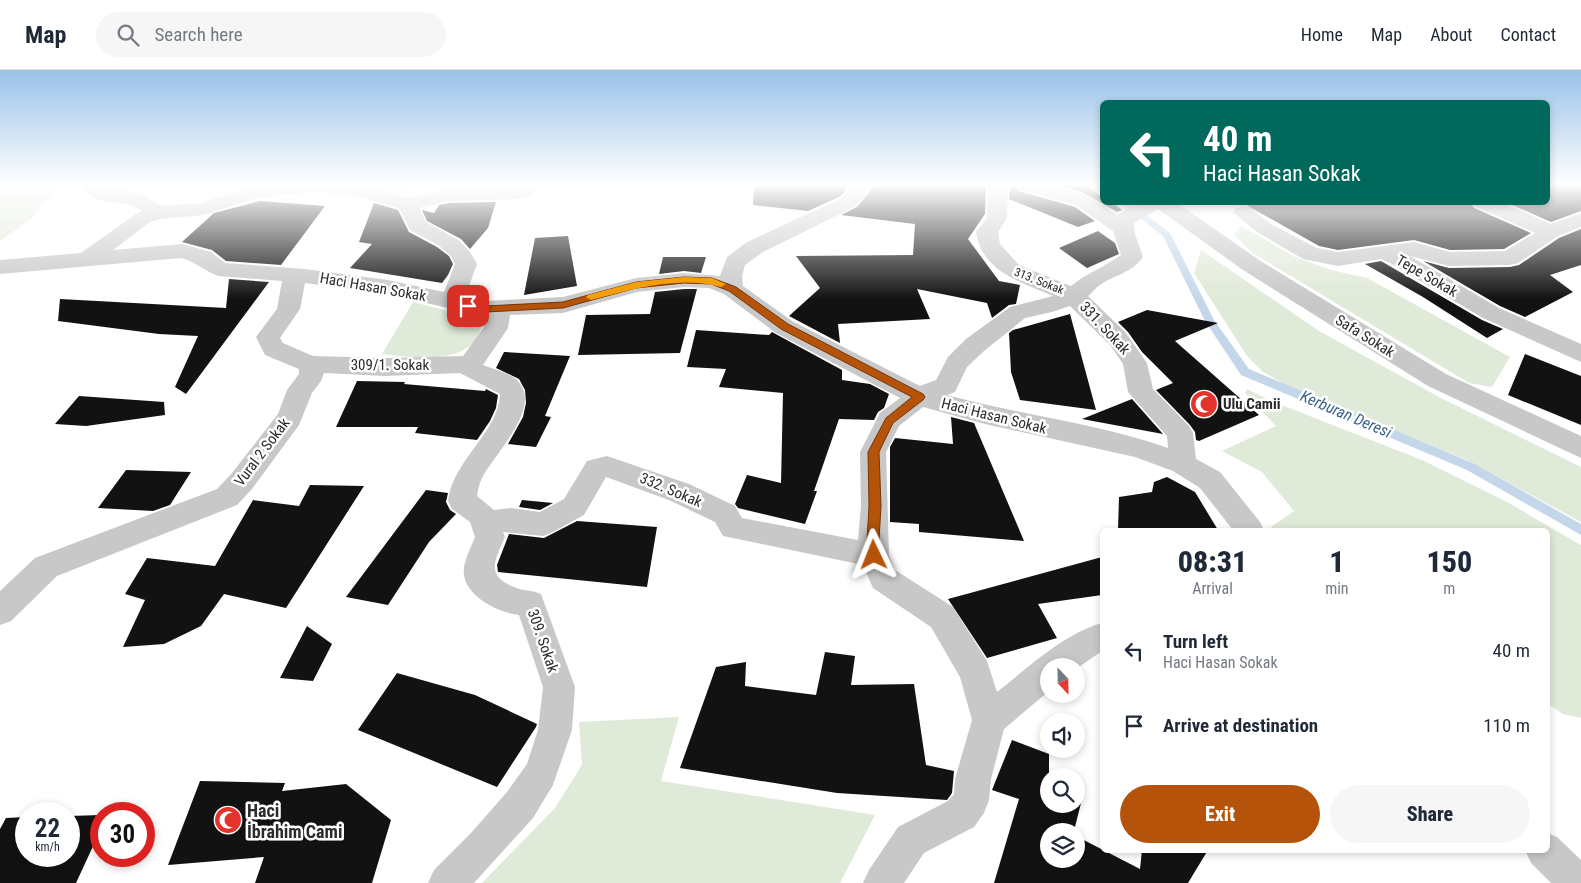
<!DOCTYPE html>
<html lang="en">
<head>
<meta charset="utf-8">
<style>
	body { margin:0; font-family:"Roboto Condensed",sans-serif; background:#f6f6f7; color:#1f2937; height:100vh; display:flex; flex-direction:column; font-size:19px; white-space:nowrap }
	* { box-sizing:border-box; margin:0 }
	p { font-size:16px; color:#747a83 }
	.icon { flex:none; width:28px; height:28px; fill:none; stroke:currentColor; stroke-width:2; stroke-linecap:round; stroke-linejoin:round }
	.map { position:relative; flex:1; overflow:hidden }
	.drawer { position:absolute; left:1100px; top:458px; width:450px; height:325px; display:flex; flex-direction:column; background:#fff; border-radius:8px; box-shadow:0 2px 8px #0003 }
	.drawer>* { flex:none }
	.hud { position:absolute; left:1100px; top:30px; width:450px; height:105px; border-radius:8px; box-shadow:0 2px 8px #0003; background:#00695c; color:#fff; overflow:hidden }
	.needle { width:32px; rotate:158deg }
	.fabs { position:absolute; left:1040px; top:588px; display:grid; gap:10px }
	.fabs a { display:grid; place-items:center; width:45px; height:45px; border-radius:50%; background:#fff; box-shadow:0 2px 8px #0003; font-size:25px }
	.speed { position:absolute; left:15px; top:732px; display:flex; gap:10px; font-size:25px; font-weight:700; text-align:center }
	.speed>* { display:grid; place-content:center; width:65px; height:65px; border-radius:50%; background:#fff; box-shadow:0 2px 8px #0003; line-height:1 }
	.speed small { font-size:12px; font-weight:400 }
	.speed .limit { border:8px solid #d22; background:#fff; color:#111 }
	.pin { position:absolute; display:grid; place-items:center; width:42px; height:42px; color:#fff; margin:-21px; border-radius:10px; box-shadow:0 2px 8px #0006 }
	.me { position:absolute; width:55px; margin:-28px; rotate:358deg; stroke-linejoin:round; filter:drop-shadow(0 0 4px #0008) }
	.turn { display:flex; align-items:center; gap:18px; height:105px; padding:0 20px; font-size:22px }
	.turn .icon { width:65px; height:65px; stroke-width:2.5 }
	.turn b { display:block; font-size:35px; line-height:42px }
	.eta { display:flex; justify-content:space-evenly; align-items:center; height:85px; text-align:center }
	.eta b { font-size:30px; font-weight:800; line-height:35px }
	.primary-button { display:flex; gap:10px; margin-top:auto; padding:10px 20px }
	.primary-button a { flex:1; height:58px; border-radius:30px; background:#b45309; color:#fff; font-size:20px; font-weight:800; line-height:58px; text-align:center }
	.primary-button a+a { background:#f6f6f7; color:#1f2937 }
	ul { padding:0; list-style:none }
	li { display:flex; align-items:center; gap:15px; height:75px; padding:0 20px }
	li div { flex:1 }
	li b { display:block; font-size:19px }
	li em { font-style:normal }
	header { display:flex; align-items:center; gap:30px; box-sizing:border-box; height:70px; padding:0 25px; background:#fff; border-bottom:1px solid #e0e1e3 }
	header strong { font-size:24px }
	nav { display:flex; gap:28px; margin-inline-start:auto; font-size:18px }
	.search { width:350px; height:45px; background:#f6f6f7; display:flex; align-items:center; gap:12px; box-sizing:border-box; padding:0 18px; border-radius:28px; color:#747a83; font-size:19px }
	.map>svg:first-child { display:block }
	.green { fill:#e0ead8 }
	.lines { fill:none; stroke-linecap:round; stroke-linejoin:round }
	.stream { fill:#c4d7ea; fill-rule:evenodd }
	.building { fill:#121212 }
	.street { fill:#c8c8c8; fill-rule:evenodd }
	.route { fill:#b45309; stroke:#753606 }
	.slow { fill:#f59e0b }
	.labels { text-anchor:middle; dominant-baseline:central; stroke-width:5; stroke-linejoin:round; paint-order:stroke }
	.far-street-label { font-size:12px; fill:#2b2b2b; stroke:#fff }
	.street-label { font-size:15px; fill:#2b2b2b; stroke:#fff }
	.poi-label { font-size:15px; font-weight:bold; fill:#2b2b2b; stroke:#fff; text-anchor:start }
	.water-label { font-size:16px; font-style:italic; fill:#3b638c; stroke:#fff }
	.near-poi-label { font-size:18px; font-weight:bold; fill:#2b2b2b; stroke:#fff; text-anchor:start }
</style>
</head>
<body>
<header>
<strong>Map</strong>
<div class="search"><svg class="icon" aria-label="search" viewBox="0 0 24 24"><circle cx="10" cy="10" r="6"/><path d="M15 15l6 6"/></svg>Search here</div>
<nav><a>Home</a><a>Map</a><a>About</a><a>Contact</a></nav>
</header>
<div class="map">
<svg width="1581" height="813" viewBox="0 0 1581 813">
	<rect width="100%" height="100%" fill="#fff"/>
	<path class="green" d="M0 115H60L31 149 0 171Z
		M359 115H486L457 118 420 116 398 123Z
		M1242 156 1295 187 1331 200 1367 208 1510 287 1492 317 1469 313 1251 182 1234 164Z
		M1201 180 1319 261 1439 327 1581 397V452L1467 390 1296 321 1262 301 1247 286 1194 203Z
		M413 232 483 250C476 298 416 288 382 284Z
		M1247 319 1269 330 1422 390 1507 432 1581 475V648L1563 644 1548 634V460H1273L1271 457 1294 441 1262 402 1222 381 1276 356 1245 323Z
		M679 647 661 711 875 745 840 813H482L555 738 582 695 579 652Z"/>
	<g class="lines">
		<path class="stream" d="M1096 115H1102V119Z
			M1119 132H1129L1170 163 1214 250 1249 299 1475 394 1581 454V465L1467 400 1241 305 1205 251 1163 166Z"/>
	</g>
	<path class="building" d="M754 115H849L841 126 808 141 753 135Z
		M875 115H986L985 144 968 169 999 211 1020 215 1016 234 1009 235 992 248 987 233 917 219 930 249 838 254 840 273 789 246 820 218 796 186 913 185 915 154 841 145 857 137Z
		M1010 115H1015L1019 121 1075 137 1095 151 1078 157 1009 129Z
		M1057 115H1085L1102 127V132H1111L1122 140 1117 142 1082 122Z
		M1548 115H1581V141L1551 152 1506 132H1548Z
		M260 131 325 136 281 195 226 191 212 180 182 172 214 143Z
		M496 132 488 158 470 179 461 169 427 151 422 140 434 143 439 135 449 133Z
		M1241 132H1470L1474 138 1531 163 1504 179 1450 180 1414 170 1338 180 1319 176Z
		M374 133 398 140 409 162 437 177 449 186 453 194 448 205 442 213 350 198 372 174 359 172Z
		M1581 159V195L1550 205 1573 222 1525 247 1500 236 1423 191 1449 198 1510 197 1519 195 1559 168Z
		M1098 161 1115 173 1119 184 1087 198 1059 178Z
		M568 166 577 216 524 225 535 168Z
		M663 187H706L701 203 684 201 659 204Z
		M1381 191 1482 250 1503 259 1487 268 1423 227 1365 194Z
		M229 209 269 212 186 324 175 317 198 266 159 264 58 251 60 229 226 238Z
		M684 219H697L680 283 578 285 586 245 650 244 655 222Z
		M1147 240 1218 253 1175 271 1259 345 1199 371 1196 370 1195 362 1190 355 1156 320 1173 313 1142 282 1128 262 1118 252Z
		M1070 244 1096 340 1020 330 1011 302 1009 263 1013 260Z
		M696 260 769 265 772 262 842 300V310L870 314 889 324 884 338 878 342 874 350 839 349 814 421H817L805 454 738 438 735 434 747 405 781 413 783 323 719 317 726 299 687 297Z
		M504 282 570 286 545 346 551 347 536 377 508 374 523 347 526 333 525 320 519 309 496 298Z
		M1525 284 1581 306V355L1508 325Z
		M357 311 405 312 404 314 485 321 486 319 498 325 496 338 490 351 477 370 415 363 418 357H336Z
		M79 326 164 332 165 345 86 356 55 354Z
		M1132 329 1163 364 1082 349Z
		M951 347 974 353 1024 471 919 462V454L890 452V377L895 368 953 374Z
		M126 400 191 402 170 435 153 441 98 438Z
		M1167 407 1195 422 1218 460H1118L1119 427 1152 422 1154 412Z
		M310 415 364 416 286 538 224 524 201 556 164 574 123 577 145 530 125 524 147 488 215 496 253 430 299 436Z
		M426 420 448 423 446 432 450 440 456 444 429 472 388 535 346 527Z
		M522 430 553 433 540 440 519 437Z
		M577 451 657 457 647 517 498 502 497 495 509 464 544 468Z
		M1102 487V525L1038 534 1057 568 987 588 948 529Z
		M307 556 332 574 313 611 280 608Z
		M825 582 855 586 851 615 914 614 926 695 954 701 952 723 947 730 837 723 680 698 716 597 746 592 745 616 816 625Z
		M397 603 475 625 537 654 536 657 497 717 358 660Z
		M1012 670 1049 684V734H1076V726L1082 729 1074 761H1049V789H1076V766L1140 799 1142 780H1208L1188 813H994L1019 729 992 720Z
		M200 711 285 713 282 721 346 714 391 750 372 813H255L264 787 168 795Z
		M101 745V759L76 813H0V759L6 748 26 747V786H69V746Z"/>
	<g class="lines">
		<path class="street" d="M80 115H101L108 120 131 121 144 125 161 136 201 133 244 119 261 115H364L408 128 449 119 543 115 527 127 520 129 449 131 419 138 426 152 460 171 470 182 477 194 465 227 486 231 563 227 636 208 684 203 720 206 727 187 747 172 842 128 852 115H873L856 136 763 182 745 195 742 206 743 216 792 251 920 316 936 310 948 287 966 269 1010 237 1053 226C1021 212 982 202 976 162L987 148 988 115H1008L1007 148 998 162 1000 174 1019 195 1071 216C1087 203 1104 197 1121 185L1113 161 1076 135 1020 119 1017 115C1064 115 1079 119 1118 145L1139 132H1176L1259 190 1446 304 1581 366V388L1428 316 1243 200 1158 139 1134 153 1135 164 1143 187C1132 203 1114 205 1100 215 1095 218 1092 223 1088 226L1126 263 1147 293 1153 319 1189 356 1193 363 1196 389 1220 402 1260 452 1264 460H1233L1200 418 1173 401 1135 387 985 354 923 337 899 356 886 382 889 485 895 500 953 537 987 591 997 622C1029 597 1063 564 1102 553V581L1076 599V596H1049V621L1004 659 991 709 989 730 984 743 974 757 924 783 904 813H863L869 800 898 757 948 731 954 724 955 709 972 650 960 607 931 557 873 518 863 495 723 466 715 452 669 430 606 407 584 445 553 462 543 466 503 462 505 467C495 490 485 506 514 517 522 521 532 520 541 524L575 617 572 660 553 715 533 748 474 813H428L434 800 471 763 507 722 527 694 538 660 543 617 519 545C499 543 467 527 464 505 462 493 471 478 475 467L470 452 452 439 448 431C453 389 498 364 500 324L460 303 385 306 324 303 321 311 312 323 299 355 252 419 237 435 57 506 11 551 0 555V521L35 488 217 419 232 403 278 344 287 320 299 304V299L265 285 256 267 277 239 282 211 219 206C205 202 197 192 181 188L0 204V190L81 183 136 144 142 141C120 125 98 142 80 115ZM321 122 360 127 399 138 410 160 438 175 450 185 455 194 444 222 388 210 305 199 225 193 211 182 182 174 113 180 150 152 160 149 203 145 254 129 285 124ZM305 213 388 224 486 247 484 257 463 286 385 288 313 286 283 273 280 268 300 239ZM684 217 709 218 724 224 776 263 900 328 880 343 860 382 861 436 858 470 742 448 735 436 689 414 607 386 587 391 564 429 540 442 511 438 494 440 477 426C478 420 479 414 482 408 494 384 544 337 517 310 511 304 491 298 483 295L508 258 510 245 563 243 637 222ZM1070 236 1110 275 1123 294 1128 322 1167 366 1168 378C1097 353 1020 345 947 325L955 322 967 297 984 281 1025 248 1052 242Z
			M1472 132H1500L1551 154 1581 143V157L1558 166 1518 193 1510 195 1449 196 1410 186 1499 238 1581 274V292L1483 248 1390 193 1381 189 1338 196 1303 189 1257 162 1233 142 1236 138 1243 136 1250 138 1271 154 1317 178 1338 182 1414 172 1450 182 1505 181 1535 163 1475 136Z
			M1548 763 1557 767 1581 790V813H1551L1531 793 1525 780H1548Z"/>
	</g>
	<linearGradient id="sky" x2="0" y2="1"><stop stop-color="#99c2e9"/><stop offset="0.5" stop-color="#fff"/><stop offset="1" stop-color="#fff" stop-opacity="0"/></linearGradient>
	<rect width="1581" height="229" fill="url(#sky)"/>
	<path class="route" d="M684 207 712 208 736 217 788 254 923 324 925 327 923 330 893 353 879 382 881 436 879 470 880 485 879 489H870L867 470 869 436 868 382 886 348 912 327 781 259 729 221 711 214 684 213 636 218 563 238 486 242 465 238 464 236 468 232 486 236 563 232 636 212Z"/>
	<path class="slow" d="M684 207 712 208 726 214 721 217C678 205 633 219 591 230L586 227 588 225 636 212Z"/>
	<defs>
		<g id="mosque-disc" transform="scale(1.4375)"><circle r="9.5" fill="#e4332c" stroke="#fff"/><path d="M3.5-4.9A6 6 0 1 0 3.5 4.9A5 5 0 1 1 3.5-4.9Z" fill="#fff"/></g>
	</defs>
	<g fill-rule="evenodd">
		<use href="#mosque-disc" x="1204" y="334"/>
		<use href="#mosque-disc" x="228" y="750"/>
	</g>
	<g class="labels">
		<g class="far-street-label">
			<text transform="translate(1039 211) rotate(22)">313. Sokak</text>
		</g>
		<g class="street-label">
			<text transform="translate(1427 206) rotate(30)">Tepe Sokak</text>
			<text transform="translate(373 217) rotate(10)">Haci Hasan Sokak</text>
			<text transform="translate(1105 258) rotate(47)">331. Sokak</text>
			<text transform="translate(1365 266) rotate(32)">Safa Sokak</text>
			<text x="390" y="295">309/1. Sokak</text>
			<text transform="translate(994 346) rotate(14)">Haci Hasan Sokak</text>
			<text transform="translate(262 382) rotate(-53)">Vural 2 Sokak</text>
			<text transform="translate(671 420) rotate(23)">332. Sokak</text>
			<text transform="translate(543 571) rotate(71)">309. Sokak</text>
		</g>
		<g class="poi-label">
			<text x="1223" y="334">Ulu Camii</text>
		</g>
		<g class="water-label">
			<text transform="translate(1346 344) rotate(23)">Kerburan Deresi</text>
		</g>
		<g class="near-poi-label">
			<text x="247" y="740">Haci<tspan x="247" dy="21">İbrahim Cami</tspan></text>
		</g>
	</g>
</svg>
<div class="fabs">
<a><svg class="needle" viewBox="-14 -14 28 28"><path d="M0-13l5 13h-10z" fill="#e53935"/><path d="M0 13l5-13h-10z" fill="#747a83"/></svg></a>
<a><svg class="icon" aria-label="sound" viewBox="0 0 24 24"><path d="M4 9h4l5-4v14l-5-4H4zM17 9q2 3 0 6"/></svg></a>
<a><svg class="icon" aria-label="search" viewBox="0 0 24 24"><circle cx="10" cy="10" r="6"/><path d="M15 15l6 6"/></svg></a>
<a><svg class="icon" aria-label="layers" viewBox="0 0 24 24"><path d="M12 4l9 5-9 5-9-5zM3 14l9 5 9-5"/></svg></a>
</div>
<div class="speed"><div>22<small>km/h</small></div><div class="limit">30</div></div>
<div class="pin" style="left:468px;top:236px;background:#d93025"><svg class="icon" aria-label="arrive" viewBox="0 0 24 24"><path d="M6 21V4h12l-3 4 3 4H6"/></svg></div>
<svg class="me" style="left:874px;top:485px" viewBox="-20 -20 40 40"><path d="M0-17L14 15 0 8-14 15z" fill="#b45309" stroke="#fff" stroke-width="4"/></svg>
<div class="hud">
<div class="turn"><svg class="icon" aria-label="left" viewBox="0 0 24 24"><path d="M17 20v-9H6M10 6l-5 5 5 5"/></svg><div><b>40 m</b>Haci Hasan Sokak</div></div>
</div>
<section class="drawer">
<div class="eta">
<div><b>08:31</b><p>Arrival</p></div>
<div><b>1</b><p>min</p></div>
<div><b>150</b><p>m</p></div>
</div>
<ul>
<li><svg class="icon" aria-label="left" viewBox="0 0 24 24"><path d="M17 20v-9H6M10 6l-5 5 5 5"/></svg><div><b>Turn left</b><p>Haci Hasan Sokak</p></div><em>40 m</em></li>
<li><svg class="icon" aria-label="arrive" viewBox="0 0 24 24"><path d="M6 21V4h12l-3 4 3 4H6"/></svg><div><b>Arrive at destination</b></div><em>110 m</em></li>
</ul>
<div class="primary-button"><a>Exit</a><a>Share</a></div>
</section>
</div>
</body>
</html>
